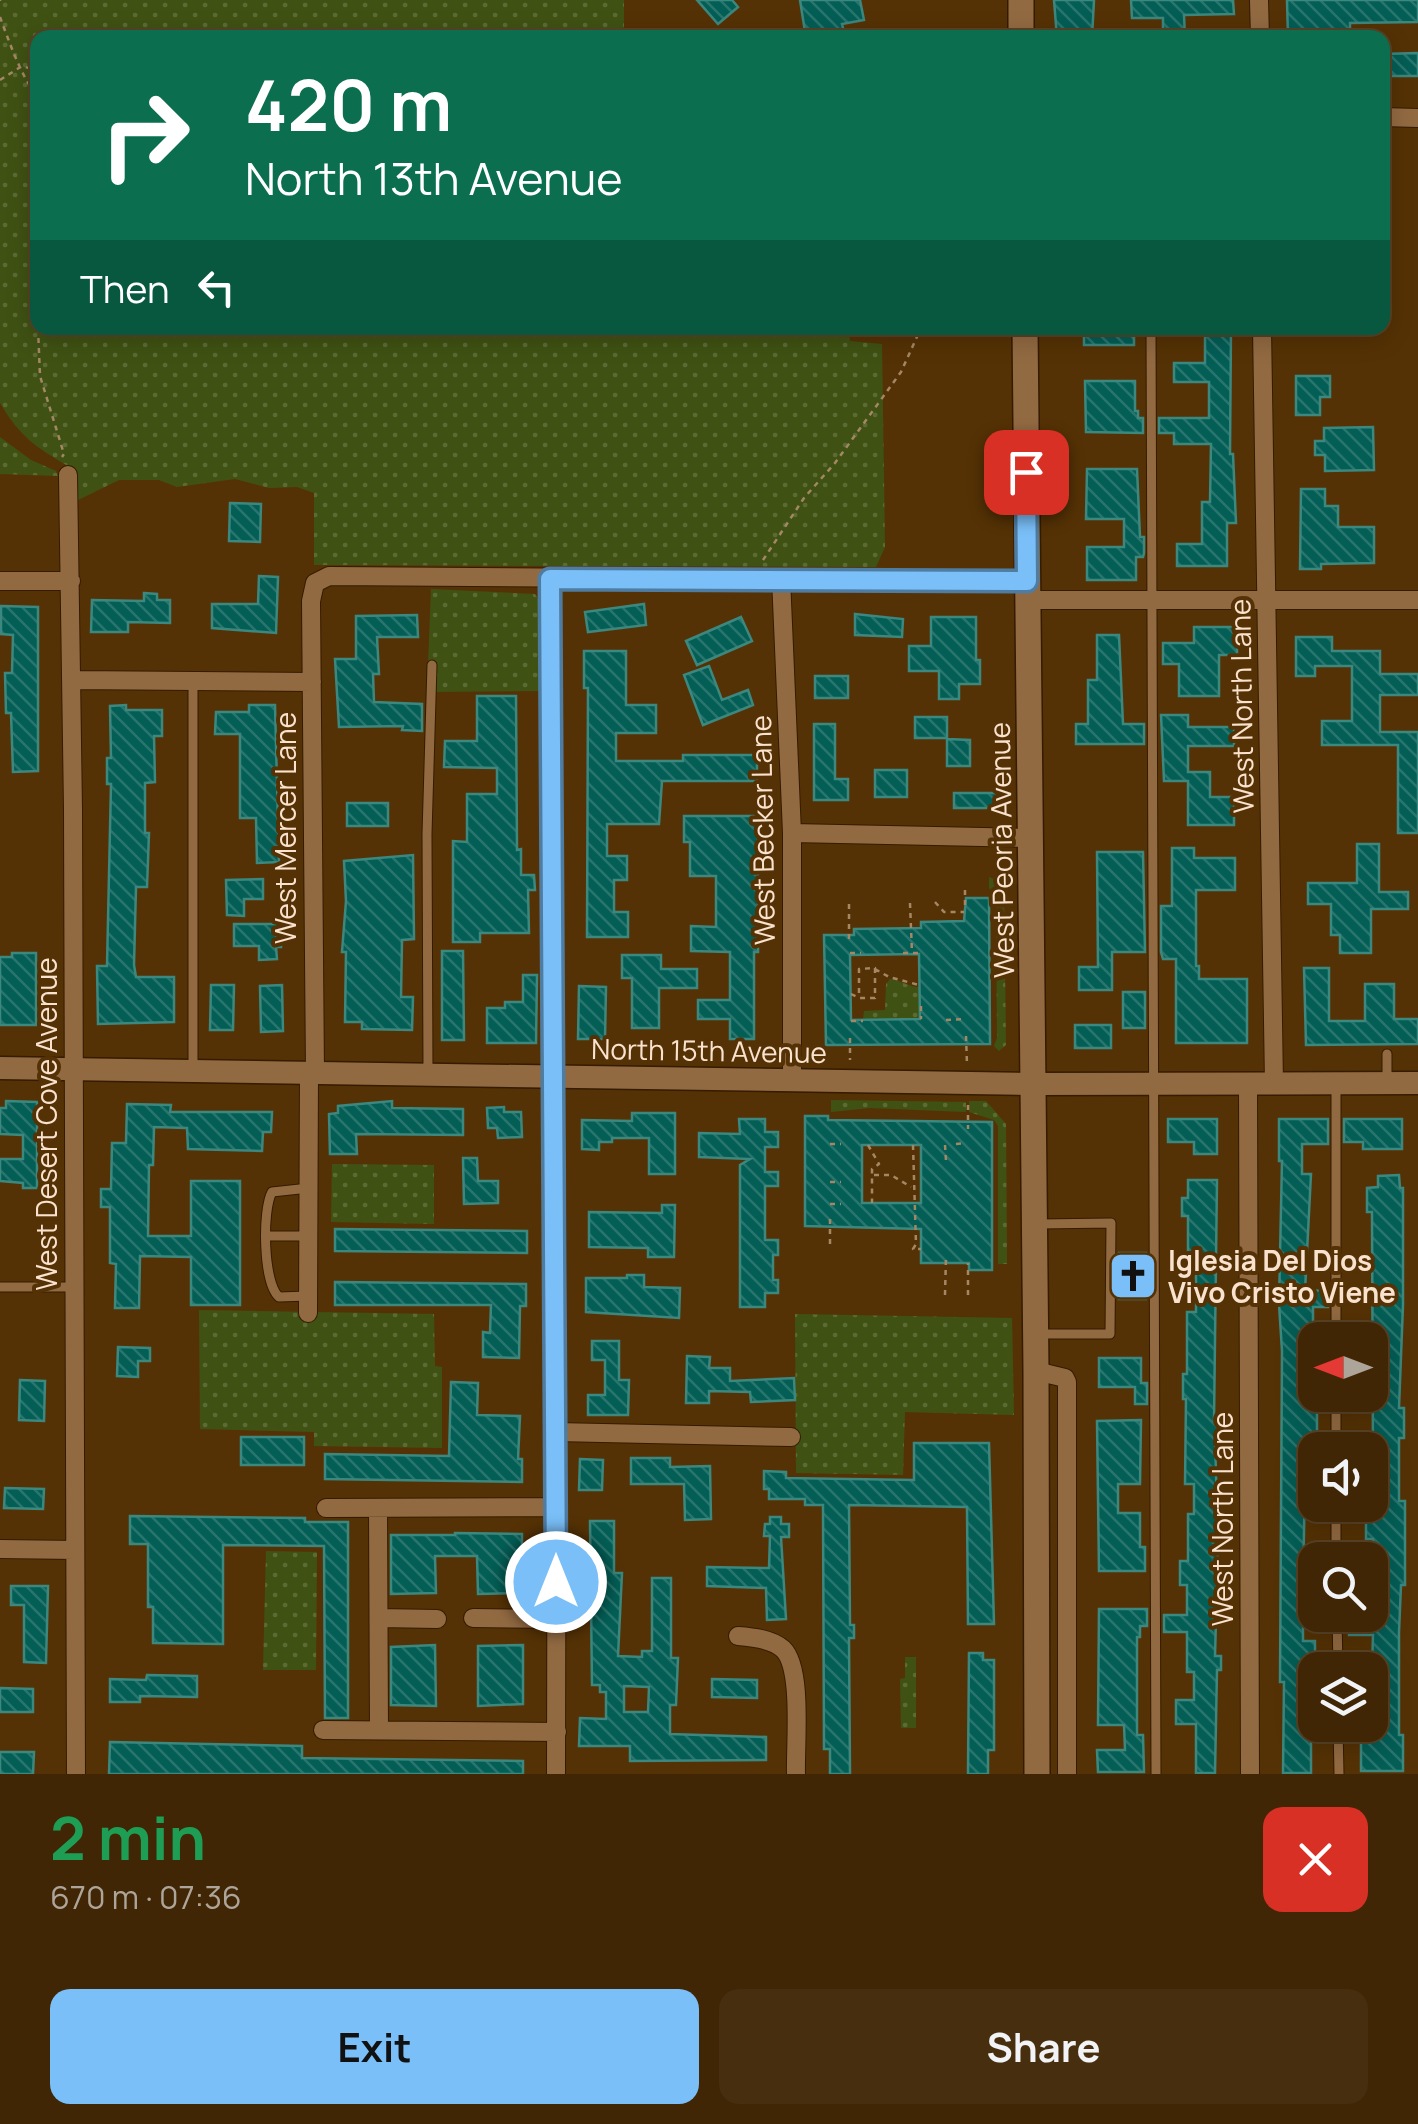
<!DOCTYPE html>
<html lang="en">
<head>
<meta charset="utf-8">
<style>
	body { margin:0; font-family:Manrope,sans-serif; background:#472e0e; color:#f1f3f6; height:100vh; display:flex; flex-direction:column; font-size:38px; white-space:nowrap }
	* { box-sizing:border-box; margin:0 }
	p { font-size:32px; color:#aea59a }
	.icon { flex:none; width:55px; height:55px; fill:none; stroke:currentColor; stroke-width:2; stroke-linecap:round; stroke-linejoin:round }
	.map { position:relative; height:1774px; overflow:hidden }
	.side { display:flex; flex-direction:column; background:#402604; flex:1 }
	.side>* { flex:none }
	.banner { position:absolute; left:30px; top:30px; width:1360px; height:305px; border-radius:20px; box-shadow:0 5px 25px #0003,0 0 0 2px #594326; background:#0b6e4f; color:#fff; overflow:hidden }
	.needle { width:65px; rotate:270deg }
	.tools { position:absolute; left:1298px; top:1322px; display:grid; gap:20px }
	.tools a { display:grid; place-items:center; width:90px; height:90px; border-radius:20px; background:#402604; box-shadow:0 5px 25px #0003,0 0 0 2px #594326; font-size:50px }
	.pin { position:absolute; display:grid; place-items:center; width:85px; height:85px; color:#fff; margin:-42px; border-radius:20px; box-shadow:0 5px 15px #0006 }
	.me { position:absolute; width:110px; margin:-55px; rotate:0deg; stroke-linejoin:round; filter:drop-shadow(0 0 8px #0008) }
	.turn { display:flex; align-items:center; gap:35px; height:210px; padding:0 50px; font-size:45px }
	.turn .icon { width:130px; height:130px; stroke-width:2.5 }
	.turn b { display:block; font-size:70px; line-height:85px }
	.then { display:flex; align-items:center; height:95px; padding:0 50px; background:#0003; gap:20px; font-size:38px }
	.round { display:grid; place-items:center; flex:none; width:105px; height:105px; border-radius:20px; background:#472e0e }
	.head { display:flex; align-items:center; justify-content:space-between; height:170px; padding:0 50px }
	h1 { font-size:60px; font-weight:700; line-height:75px; color:#1e9e55 }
	.button { display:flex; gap:20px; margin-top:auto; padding:20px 50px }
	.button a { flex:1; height:115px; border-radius:20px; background:#7abff8; color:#111; font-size:40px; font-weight:700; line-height:115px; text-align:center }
	.button a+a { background:#472e0e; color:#f1f3f6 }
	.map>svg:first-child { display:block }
	.grass { fill:url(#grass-dots) }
	.building { fill:url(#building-back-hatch); stroke:#3c877e; stroke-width:2.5; fill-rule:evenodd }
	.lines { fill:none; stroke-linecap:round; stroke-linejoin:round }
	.service-casing { stroke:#351b00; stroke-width:11 }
	.minor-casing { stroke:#351b00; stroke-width:20 }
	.tertiary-casing { stroke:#351b00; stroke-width:25 }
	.secondary-casing { stroke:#351b00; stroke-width:28 }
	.path { stroke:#a48765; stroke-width:2.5; stroke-dasharray:5 5; stroke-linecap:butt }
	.service { stroke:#926a42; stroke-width:9 }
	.minor { stroke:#926a42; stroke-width:18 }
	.tertiary { stroke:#926a42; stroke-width:22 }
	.secondary { stroke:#926a42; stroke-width:25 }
	.route-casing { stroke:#4f7ca1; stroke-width:25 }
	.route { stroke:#7abff8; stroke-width:18 }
	.labels { text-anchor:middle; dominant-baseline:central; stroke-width:8; stroke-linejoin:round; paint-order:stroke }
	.street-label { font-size:28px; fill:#fae3ce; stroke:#553205 }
	.poi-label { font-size:28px; font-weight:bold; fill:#fae3ce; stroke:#553205; text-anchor:start }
</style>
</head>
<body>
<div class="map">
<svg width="1418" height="1774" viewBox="0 0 1418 1774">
	<defs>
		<pattern id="grass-dots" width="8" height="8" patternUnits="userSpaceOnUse" patternTransform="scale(2.5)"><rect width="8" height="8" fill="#3f5213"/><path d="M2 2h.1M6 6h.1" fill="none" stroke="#5c6b34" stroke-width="1.8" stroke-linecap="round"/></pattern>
		<pattern id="building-back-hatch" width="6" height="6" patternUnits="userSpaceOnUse" patternTransform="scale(2.5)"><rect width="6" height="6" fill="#035e56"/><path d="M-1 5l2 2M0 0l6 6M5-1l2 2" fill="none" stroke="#29756d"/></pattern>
	</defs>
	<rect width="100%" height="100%" fill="#553205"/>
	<path class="grass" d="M0 0H624V37L38 38V328H609L610 334 849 331 850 341 882 344 885 547 876 567 314 565V493L297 487 269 488 235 479 177 487 159 480H119L74 502 68 466C36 447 20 437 0 403Z
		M0 437 31 460 56 471 58 476 0 474Z
		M431 589 535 594 539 600V691L427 692Z
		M989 877 1004 884 1006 1045 999 1051 994 1046 997 1038 996 896 989 888Z
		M890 979C902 980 908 987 919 987V1019L863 1020 864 1011 885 1010 886 984Z
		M831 1100 966 1102V1112L870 1108 831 1112Z
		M969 1101H986L1006 1124 1007 1264H998V1126L994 1120 969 1112Z
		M332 1164 434 1165V1224L331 1222Z
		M199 1310 434 1314 435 1366 442 1367V1448L314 1446V1432L200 1429Z
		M795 1314 1012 1318 1014 1415 905 1412 903 1475 796 1473Z
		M266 1551 317 1552 316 1670H263Z
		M905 1657H916V1728H901L900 1679 905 1678Z"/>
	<path class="building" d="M697 0H732L738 7 718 24Z
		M800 0H860L864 20 842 24 844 32 830 34V38H806Z
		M1054 0H1094L1092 38H1057Z
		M1131 0H1233L1234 14 1184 15 1185 38H1163V18H1132Z
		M1287 0H1418V22L1350 23V31L1311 32V38H1288Z
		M1418 53V76H1382V54Z
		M1084 328H1134V345H1084Z
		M1205 328H1231L1230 454H1233L1236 523H1227V566H1177V544H1202V502H1210L1211 444H1174V433H1159V418H1209V382H1174V363H1205Z
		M1296 376H1330V397H1320V415H1296Z
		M1085 381H1135V411H1138V418H1143V433L1086 432Z
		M1373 427 1374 470 1325 471V455H1315V441H1324V428Z
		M1087 469H1137L1140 537H1144V553L1143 557H1136V580H1087V547H1124V519H1086Z
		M1301 489H1325V506H1338V527H1374V563L1321 564V569H1300Z
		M230 503 261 504 260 542 229 541Z
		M259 576 278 577 276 633 212 628V604H258Z
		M144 593 157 594V600H170V623L128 622V632H91L92 600 144 601Z
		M644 604 646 625 588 632 585 612Z
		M1 606 38 607V771L13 772 11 713H6L5 673H12L13 635 1 634Z
		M855 614 903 619 902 637 855 635Z
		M417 615 418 637H377L379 674H373L374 702 422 704V731L402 730 403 726 339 727 335 659H356V616Z
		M741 617 752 641 697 665 686 641Z
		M931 617H976V660H980V684H959V699H939V671H909V646H931Z
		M1194 627H1237V655H1219V696H1179V664H1163V643H1194Z
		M1097 635H1119L1123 724H1144V744H1076V724H1088V680H1097Z
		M1296 637H1332V651H1380V674H1418V695H1380V732H1418V833H1398V745H1322V721H1352V666H1315V676H1296Z
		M584 651H626V705H656V733H616V761H683V755H757V781H662L659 824H607V856H627V880H614V912H628V937H587L588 688H584Z
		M709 666 722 700 748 690 753 705 703 725 684 675Z
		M815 676H848V698H815Z
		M477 696H516L517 850 521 849V875H534L535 890H528L529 933H480V942H453V841L467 842V794H497V768L444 767 445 741H477Z
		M126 705V710H162V736H154L155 782 145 783V833H149L147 887H136L134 965 136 977H174V1022L98 1024 97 966H107L111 784H107V758H111L110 706Z
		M249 705H275L279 862 257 863 256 818H240V734H215L216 712H249Z
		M1161 715H1188V727H1234V746H1188V772H1210V797H1234V825H1188V781H1164Z
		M915 717H947V738H915Z
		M814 724H835V779H848V800H814Z
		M947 739 970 740V766H947Z
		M875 770H907V797H875Z
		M954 793H1002V808H954Z
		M347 803H388V826H347Z
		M684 816H758V952H754V1039H730V1019H698V1000H730V952L691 951V926L716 927V876H690V842H684Z
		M1357 844H1379V892H1408V909H1371V953H1340V935H1331V904H1308V883H1357Z
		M1172 848H1194V858H1235V890H1196V966H1199V979H1247V1043H1176V959H1163L1161 952V906H1172Z
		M1097 852H1143L1145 952H1112V990H1079V967H1098Z
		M413 855 414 939 402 940 401 997H413L412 1030 362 1029V1022H345L346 952H342L346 901 344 861Z
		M263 879V899H244V916L227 915 226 880Z
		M966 898H989L990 1044 826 1045 824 935H854V929L921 928V922L964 921ZM919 954 920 1019 851 1020 850 955Z
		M234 924H281V947H276L277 959 259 960V946H234Z
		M442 951H463L464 1040H442Z
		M12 953H36V1025H0V957H12Z
		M622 955H661V969H697V988H659V1028H632V978H622Z
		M1304 968H1329V1021H1365V984H1394V1019H1418V1044L1306 1045Z
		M523 975H537L536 1043H487V1008H505V1002H523Z
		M211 985H234L233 1030H210Z
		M282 985 283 1031 261 1032 260 986Z
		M579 986 606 987 605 1039H578Z
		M1123 992H1145V1028H1123Z
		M1075 1025H1111V1048H1075Z
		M6 1101 37 1102V1188H23V1183L0 1181V1159H23V1135L0 1134V1108H6Z
		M392 1101V1108L463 1109V1135L356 1134 357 1154H330L329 1114 338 1113V1106Z
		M127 1104 171 1105 170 1112H272L271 1132H263L262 1151 188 1149 187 1128 154 1127 153 1165H149L148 1236H191V1181H240V1305H191V1257L140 1256 139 1308H115L116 1264 110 1263V1207H101V1189H111L112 1143H126Z
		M504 1107V1112H521L522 1137 498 1138 497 1128H488L487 1108Z
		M632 1113H675V1174H649V1138H612V1142H599V1150L582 1149V1120L632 1121Z
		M805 1116H828V1120L992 1122V1270H969V1263H921V1229L805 1226ZM862 1145H921V1203H862Z
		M739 1119H765V1132H778V1147H765V1172H778V1186H765V1240H778V1255H773V1280H778V1293H765V1307H740V1165L750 1159 699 1157V1133L740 1134Z
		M1168 1119H1217V1154H1194V1142H1168Z
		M1279 1119H1328V1144H1302V1174H1311L1305 1291 1328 1290V1307H1313V1351H1310V1405L1317 1406V1433H1312V1479H1305L1303 1585V1641H1315V1682H1304V1737H1311V1773H1283L1284 1682H1280L1282 1351 1279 1304 1282 1161H1279Z
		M1344 1119H1402V1149H1363V1142H1344Z
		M463 1158H477L478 1181H498V1203L464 1204Z
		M1399 1175 1400 1188H1403V1305L1399 1408H1404V1438H1399V1501H1405V1585H1401L1399 1632V1735H1403V1771H1361V1735H1370L1373 1635H1349V1615H1373V1539H1366V1513H1372L1373 1455 1372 1212H1367V1188L1378 1187V1176Z
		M1188 1180H1217L1214 1421H1220V1437H1215L1218 1548 1215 1656H1221V1670H1217L1215 1773H1196V1724H1176V1700H1194V1672H1187V1632H1164V1615H1187V1585H1180V1561H1188V1514H1194V1484H1185L1186 1399H1183V1374H1187V1312H1196V1258H1188V1216H1182V1198H1188Z
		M662 1205H675L674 1257H648V1248L589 1247V1212L662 1213Z
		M335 1229 527 1231V1253L335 1251Z
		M1119 1253H1146V1299H1119Z
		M627 1275H644V1287L680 1288 679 1318 586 1312V1278H627Z
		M335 1282 526 1284V1306H520L519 1358 483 1357V1332L490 1333 491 1305H335Z
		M592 1341H619V1380H629L628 1415H588V1395H605V1360H592Z
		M118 1347 150 1348V1361H138V1377L117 1376Z
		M687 1356 710 1357 709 1368H730V1381L794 1378 795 1400 751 1402 750 1392 709 1391V1403H686Z
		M1099 1358H1141V1383H1147V1404H1135V1387H1099Z
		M20 1380 45 1381 44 1421 19 1420Z
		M451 1382 478 1383 477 1415 520 1416 518 1459H522V1482L325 1479V1454L449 1456Z
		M1141 1420 1140 1484H1118V1513H1140V1547H1145V1571H1099L1097 1421Z
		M241 1437H304V1465H241Z
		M914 1443H989L994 1624H968L967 1507 849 1505 850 1625H854V1638H849L850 1774H830V1749H824L823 1505H805V1499H769V1489H764V1471L786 1472V1478L914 1480Z
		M631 1458H670V1467L710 1466 711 1519 685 1520 684 1484H631Z
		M580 1459 603 1460 602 1490H579Z
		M5 1488 44 1489 43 1509 4 1508Z
		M130 1516 305 1518V1522H348V1718H325L324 1546 223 1545V1644L153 1643V1607H148V1544H130Z
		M770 1517H781V1524H789V1537H781L786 1619 767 1620 766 1588 707 1586V1567L769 1568 770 1536H764L765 1524H770Z
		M590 1521H614V1573H622L618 1656 642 1657V1651H652V1578H671V1658H678L676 1705H670V1734L766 1737V1760L630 1761V1746H579L580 1718 606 1719V1692H600V1685H592ZM624 1686 649 1687 648 1712H624Z
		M455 1533 522 1534V1593L478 1594 477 1556H435L436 1593 391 1594V1535H455Z
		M11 1586H48L46 1663 24 1662V1605H11Z
		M1099 1609H1147V1626H1140V1637H1137V1735H1143L1144 1772H1098L1097 1750H1125L1124 1725H1098Z
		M435 1645 436 1706 391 1705V1647Z
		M523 1645V1704L478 1706V1646Z
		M969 1653H983V1660H994V1750H988V1774H968Z
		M147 1675 197 1676V1697L140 1696V1702H110V1679L146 1680Z
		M712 1679 757 1680V1698L712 1697Z
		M0 1688 33 1689V1712H0Z
		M110 1742 302 1746V1758L523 1761V1774H109Z
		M0 1752H34L33 1774H0Z"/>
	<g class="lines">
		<g class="service-casing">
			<path id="service" d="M1151 328 1156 1774
				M193 681V1069
				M428 1072 427 834 432 665
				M1387 1081V1054
				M267 1236H308
				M0 1287H74
				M308 1296 279 1297C263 1283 262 1210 272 1192L309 1188
				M1038 1334H1110L1111 1223 1039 1224
				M1336 1340V1087
				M1336 1450V1395
				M1336 1505V1560
				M1337 1615 1338 1670
				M1338 1725 1339 1774"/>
		</g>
		<g class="minor-casing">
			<path id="minor" d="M1259 0 1260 38
				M1382 117 1418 118
				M1262 328 1274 1084
				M68 475 73 809 76 1774
				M781 578 792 833V1081
				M550 579 557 1270 556 1774
				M0 581H71
				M1027 600H1418
				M72 680 312 682
				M792 833 1031 838
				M315 1073 311 601 315 583 329 576 1027 581
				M1248 1084 1250 1774
				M308 1313 309 1073
				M1036 1371 1065 1378 1067 1382V1774
				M556 1432 791 1437
				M326 1508 556 1507
				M378 1508 379 1730
				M0 1549 75 1550
				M379 1618 437 1619
				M473 1618 557 1619
				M738 1636C752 1637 772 1639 783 1649 803 1668 795 1745 796 1774
				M323 1730 557 1732"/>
		</g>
		<g class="tertiary-casing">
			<path id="tertiary" d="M0 1068 1032 1084 1418 1083"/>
		</g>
		<g class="secondary-casing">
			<path id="secondary" d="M1021 0V38
				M1025 328 1036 1371 1037 1774"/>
		</g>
		<path class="path" d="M0 1V0
			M0 17C10 44 21 76 38 98
			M0 80 22 66 38 71
			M38 229 32 291 38 304
			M38 328 40 376 64 454 62 457
			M763 560 804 498 835 463 901 372 921 328
			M965 890V905
			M935 902 944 912H964
			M910 903 912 953
			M849 904V942
			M850 953H861
			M903 953H919
			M875 969 889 977 919 985
			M851 994 859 998H875V968L859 969V998
			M921 1006V1019
			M946 1020 965 1019
			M851 1021H863
			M966 1036 967 1065
			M850 1038V1060
			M968 1105V1129
			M830 1144H841
			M956 1144 966 1143
			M868 1145 879 1164 872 1169V1203
			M913 1145 916 1244 913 1249H921
			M945 1145 946 1161
			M874 1175H891L911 1187
			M830 1182H841
			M830 1204H841
			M830 1219V1249
			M945 1295 946 1256
			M968 1295V1263"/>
		<use href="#service" class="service"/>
		<use href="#minor" class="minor"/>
		<use href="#tertiary" class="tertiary"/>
		<use href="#secondary" class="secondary"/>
	</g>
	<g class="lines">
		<g class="route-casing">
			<path id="route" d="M556 1582 550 579 1027 581 1026 472"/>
		</g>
		<use href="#route" class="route"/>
	</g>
	<defs>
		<g id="church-square" transform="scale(2.5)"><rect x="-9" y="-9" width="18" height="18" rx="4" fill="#7abff8" stroke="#553205"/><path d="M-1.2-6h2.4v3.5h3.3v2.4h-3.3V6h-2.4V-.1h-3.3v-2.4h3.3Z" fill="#111"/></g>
	</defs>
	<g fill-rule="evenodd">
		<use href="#church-square" x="1133" y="1276"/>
	</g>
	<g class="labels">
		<g class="street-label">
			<text transform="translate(1241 706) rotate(-91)">West North Lane</text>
			<text transform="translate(285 828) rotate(-90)">West Mercer Lane</text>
			<text transform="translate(762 830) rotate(-91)">West Becker Lane</text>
			<text transform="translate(1001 850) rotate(-91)">West Peoria Avenue</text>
			<text transform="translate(709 1050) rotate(1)">North 15th Avenue</text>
			<text transform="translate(46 1124) rotate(-90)">West Desert Cove Avenue</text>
			<text transform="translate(1222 1519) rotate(-90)">West North Lane</text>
		</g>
		<g class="poi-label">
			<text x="1168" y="1260">Iglesia Del Dios<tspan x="1168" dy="32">Vivo Cristo Viene</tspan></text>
		</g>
	</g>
</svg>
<div class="tools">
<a><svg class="needle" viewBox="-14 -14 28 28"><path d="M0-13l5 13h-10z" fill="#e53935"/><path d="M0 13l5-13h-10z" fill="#aea59a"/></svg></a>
<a><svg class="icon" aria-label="sound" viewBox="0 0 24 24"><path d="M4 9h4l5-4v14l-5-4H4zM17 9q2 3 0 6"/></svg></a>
<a><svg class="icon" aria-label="search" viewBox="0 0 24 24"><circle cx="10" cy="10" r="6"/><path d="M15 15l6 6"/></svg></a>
<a><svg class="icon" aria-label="layers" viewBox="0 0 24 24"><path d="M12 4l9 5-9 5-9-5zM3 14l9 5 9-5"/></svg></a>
</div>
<div class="pin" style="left:1026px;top:472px;background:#d93025"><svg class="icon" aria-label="arrive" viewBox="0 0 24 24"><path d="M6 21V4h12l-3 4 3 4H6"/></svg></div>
<svg class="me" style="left:556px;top:1582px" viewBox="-20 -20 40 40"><circle r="17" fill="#7abff8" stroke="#fff" stroke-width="3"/><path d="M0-11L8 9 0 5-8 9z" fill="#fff"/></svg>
<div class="banner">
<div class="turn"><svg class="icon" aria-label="right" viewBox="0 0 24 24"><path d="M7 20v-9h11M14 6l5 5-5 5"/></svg><div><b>420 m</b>North 13th Avenue</div></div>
<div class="then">Then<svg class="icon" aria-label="left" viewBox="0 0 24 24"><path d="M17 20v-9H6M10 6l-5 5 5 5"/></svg></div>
</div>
</div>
<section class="side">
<div class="head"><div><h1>2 min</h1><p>670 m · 07:36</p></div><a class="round" style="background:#d93025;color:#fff"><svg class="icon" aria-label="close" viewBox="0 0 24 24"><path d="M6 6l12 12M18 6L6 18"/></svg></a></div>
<div class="button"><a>Exit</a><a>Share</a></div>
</section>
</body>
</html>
